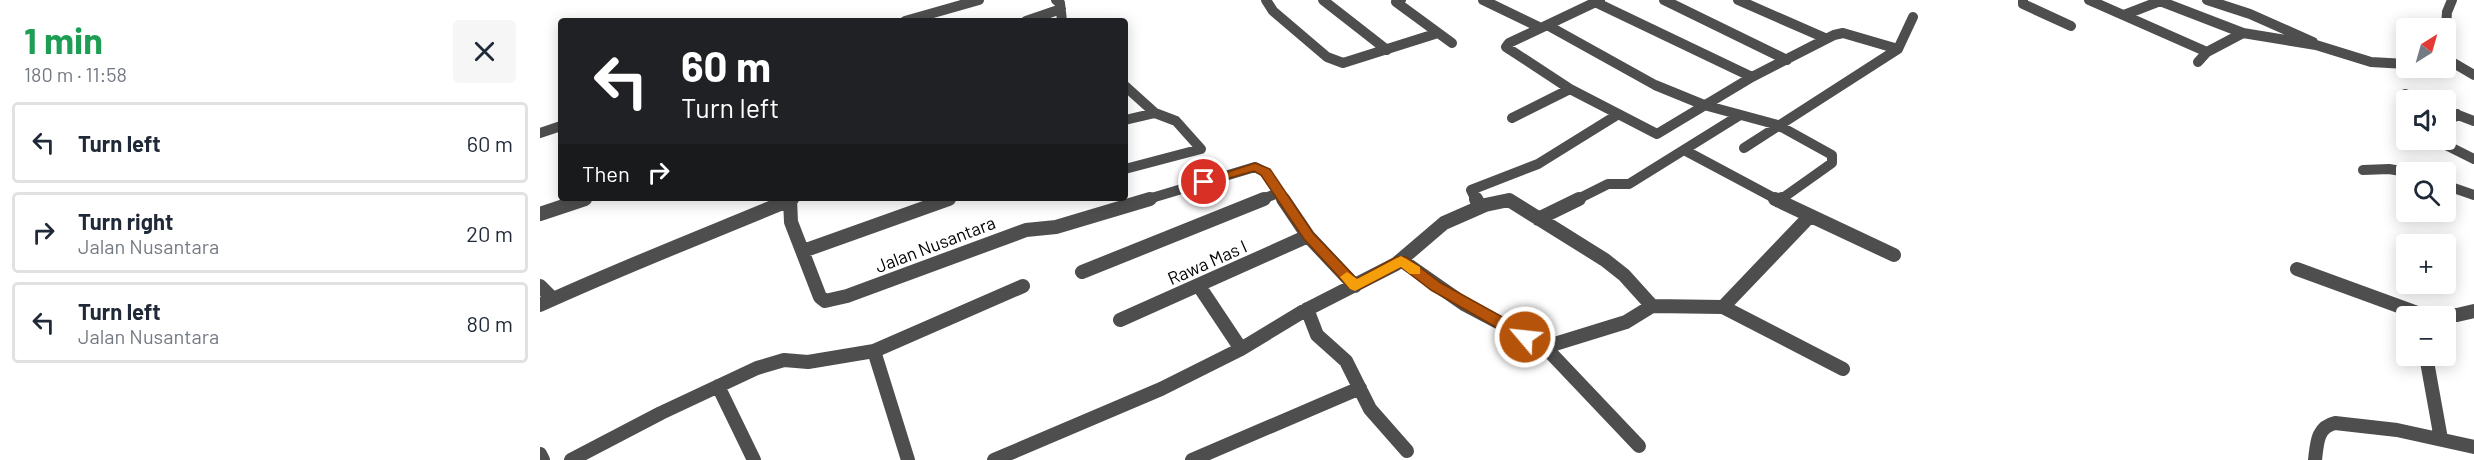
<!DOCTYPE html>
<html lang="en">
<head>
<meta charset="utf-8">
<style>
	body { margin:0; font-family:Barlow,sans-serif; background:#f6f6f7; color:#1f2937; height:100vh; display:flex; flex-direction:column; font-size:22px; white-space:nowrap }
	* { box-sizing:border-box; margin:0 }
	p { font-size:20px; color:#747a83 }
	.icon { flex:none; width:33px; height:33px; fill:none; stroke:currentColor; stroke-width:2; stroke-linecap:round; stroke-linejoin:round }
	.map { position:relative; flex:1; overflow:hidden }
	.panel { display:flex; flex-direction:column; background:#fff; width:540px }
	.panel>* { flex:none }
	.top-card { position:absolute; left:18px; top:18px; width:570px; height:183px; border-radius:6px; box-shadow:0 3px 15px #0003; background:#202124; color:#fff; overflow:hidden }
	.needle { width:39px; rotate:37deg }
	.tools { position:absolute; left:1856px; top:18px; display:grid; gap:12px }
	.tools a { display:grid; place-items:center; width:60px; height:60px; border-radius:6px; background:#fff; box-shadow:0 3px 15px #0003; font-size:30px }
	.pin { position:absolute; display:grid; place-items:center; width:51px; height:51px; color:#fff; margin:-26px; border:3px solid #fff; border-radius:50%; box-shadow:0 2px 6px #0007 }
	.me { position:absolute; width:66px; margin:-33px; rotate:298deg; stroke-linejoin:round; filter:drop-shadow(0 0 4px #0008) }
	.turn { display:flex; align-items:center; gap:21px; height:126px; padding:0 24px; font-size:27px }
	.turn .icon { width:78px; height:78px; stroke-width:2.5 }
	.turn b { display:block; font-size:42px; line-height:51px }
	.then { display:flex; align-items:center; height:57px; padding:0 24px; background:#0003; gap:12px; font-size:22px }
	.round { display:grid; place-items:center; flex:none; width:63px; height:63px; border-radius:6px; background:#f6f6f7 }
	.summary { display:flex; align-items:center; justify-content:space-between; height:102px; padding:0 24px }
	h1 { font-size:36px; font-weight:700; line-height:45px; color:#1e9e55 }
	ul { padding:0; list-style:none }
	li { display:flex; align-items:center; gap:18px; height:81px; margin:0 12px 9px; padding:0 12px; border:3px solid #e0e1e3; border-radius:6px }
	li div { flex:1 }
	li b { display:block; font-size:22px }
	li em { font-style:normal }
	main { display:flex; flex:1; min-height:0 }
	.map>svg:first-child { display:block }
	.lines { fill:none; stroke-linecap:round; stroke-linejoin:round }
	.minor-far1 { stroke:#4e4e4e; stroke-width:10 }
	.minor { stroke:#4e4e4e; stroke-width:14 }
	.route { fill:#b45309; stroke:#753606; stroke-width:1.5 }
	.slow { fill:#f59e0b }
	.labels { text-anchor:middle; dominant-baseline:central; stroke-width:4.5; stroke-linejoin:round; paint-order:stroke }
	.street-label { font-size:18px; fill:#000; stroke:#fff }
</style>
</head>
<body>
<main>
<section class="panel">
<div class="summary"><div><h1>1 min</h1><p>180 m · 11:58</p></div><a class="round"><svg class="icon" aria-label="close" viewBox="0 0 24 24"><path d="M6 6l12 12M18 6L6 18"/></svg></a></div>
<ul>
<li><svg class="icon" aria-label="left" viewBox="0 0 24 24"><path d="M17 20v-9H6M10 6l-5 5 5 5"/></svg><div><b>Turn left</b></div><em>60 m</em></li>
<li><svg class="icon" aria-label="right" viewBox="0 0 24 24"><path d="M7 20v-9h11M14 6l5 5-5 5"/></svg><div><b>Turn right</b><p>Jalan Nusantara</p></div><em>20 m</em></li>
<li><svg class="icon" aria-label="left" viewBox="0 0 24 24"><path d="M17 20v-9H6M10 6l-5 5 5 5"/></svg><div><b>Turn left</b><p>Jalan Nusantara</p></div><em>80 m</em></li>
</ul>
</section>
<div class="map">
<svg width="1934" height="460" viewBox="0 0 1934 460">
	<rect width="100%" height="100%" fill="#fff"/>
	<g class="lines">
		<path class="minor-far1" d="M516 0 520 3 522 21
			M726 0 733 11 787 57 803 63 898 33
			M783 0 847 50
			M861 0 856 2 912 43
			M943 0 1001 28
			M1060 0 969 43 966 47 1030 89 1117 134 1212 77 1294 35 1303 33 1358 49
			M1124 0 1247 60
			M1198 0 1285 38
			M1483 0V4L1531 26
			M1549 0 1667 52 1658 62
			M1667 0 1710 14 1773 42
			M1055 2 1212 77
			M1584 15 1620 1 1703 33 1667 52
			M365 21 439 0
			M486 21 521 9
			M1007 25 1115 85 1164 105 1238 125 1292 155V163L1240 200
			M1703 33 1776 45 1831 62 1866 64
			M1905 41 1907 12 1912 0
			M1905 58 1934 75
			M585 86 615 113 636 121 661 149 585 169
			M1865 94 1882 100
			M1905 110 1934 121
			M972 118 1030 89
			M585 120 615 113
			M1905 126 1917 114
			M0 133 21 126
			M1896 140 1934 159
			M1204 148 1358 49 1373 17
			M1146 151 1238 200
			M1823 170 1849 169 1867 172
			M1905 185 1934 195
			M41 200 47 198
			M249 200 254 198
			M405 200 411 198
			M605 200 715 167 725 172 744 200
			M720 200 738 193
			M936 200 931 190 998 164 1077 115
			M1036 200 1068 184H1089L1200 115"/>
		<path class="minor" d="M250 199 251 222 280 297 285 301 307 296 486 230 516 227 610 199
			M743 199 768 236 815 286
			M936 199 940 207
			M1235 199 1354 255
			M1239 201 1242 199
			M0 214 45 199
			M998 219 1039 199
			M263 251 409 199
			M861 260 924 304 1005 347
			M1757 269 1883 315H1917L1934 311
			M542 272 724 199
			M0 286 13 299
			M659 286 701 349
			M0 305C83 267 168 234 252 199
			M1112 306 1183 307 1269 217
			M1183 307 1303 369
			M767 309 777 335 806 361 830 409 867 451
			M580 320 768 236
			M334 351 368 460
			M1886 356 1901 439
			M178 386 214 460
			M0 454 3 460
			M31 460 121 413 217 368 244 360 268 362 334 351 483 286
			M454 460 621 389 701 349 762 312 856 264 904 223 945 205 969 200 1065 260 1084 275 1112 306 1086 322 1005 347 1099 446
			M652 460 820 388
			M1775 460C1777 443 1777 427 1795 423L1857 430 1934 447"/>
	</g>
	<path class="route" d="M715 163 730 169 773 233 817 279 856 257H866L901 283 991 333 993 337 991 341H980L891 290 861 267 820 289H810L764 239 721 175 714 171 664 185 658 182Z"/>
	<path class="slow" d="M861 256 880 267V274H870L861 267 815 291 810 289 800 277 807 272 817 279Z"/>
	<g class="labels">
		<g class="street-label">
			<text transform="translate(395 244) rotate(-21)">Jalan Nusantara</text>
			<text transform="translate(667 262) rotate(-24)">Rawa Mas I</text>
		</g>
	</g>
</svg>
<div class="tools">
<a><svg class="needle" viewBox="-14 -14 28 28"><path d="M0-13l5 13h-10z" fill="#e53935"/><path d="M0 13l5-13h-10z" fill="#747a83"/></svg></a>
<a><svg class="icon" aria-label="sound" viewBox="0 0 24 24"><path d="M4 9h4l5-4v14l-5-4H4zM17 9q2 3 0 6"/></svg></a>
<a><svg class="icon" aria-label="search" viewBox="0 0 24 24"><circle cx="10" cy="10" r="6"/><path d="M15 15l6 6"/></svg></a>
<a>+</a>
<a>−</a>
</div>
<div class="pin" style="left:664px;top:182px;background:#d93025"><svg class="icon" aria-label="arrive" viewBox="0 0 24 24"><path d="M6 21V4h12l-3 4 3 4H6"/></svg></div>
<svg class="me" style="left:985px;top:337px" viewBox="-20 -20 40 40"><circle r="17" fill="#b45309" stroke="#fff" stroke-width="3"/><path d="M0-11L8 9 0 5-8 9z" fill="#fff"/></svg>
<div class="top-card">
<div class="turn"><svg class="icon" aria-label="left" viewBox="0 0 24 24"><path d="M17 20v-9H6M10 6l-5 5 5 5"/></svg><div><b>60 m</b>Turn left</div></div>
<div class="then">Then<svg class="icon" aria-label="right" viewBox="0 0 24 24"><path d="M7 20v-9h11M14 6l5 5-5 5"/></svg></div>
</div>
</div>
</main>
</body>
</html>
